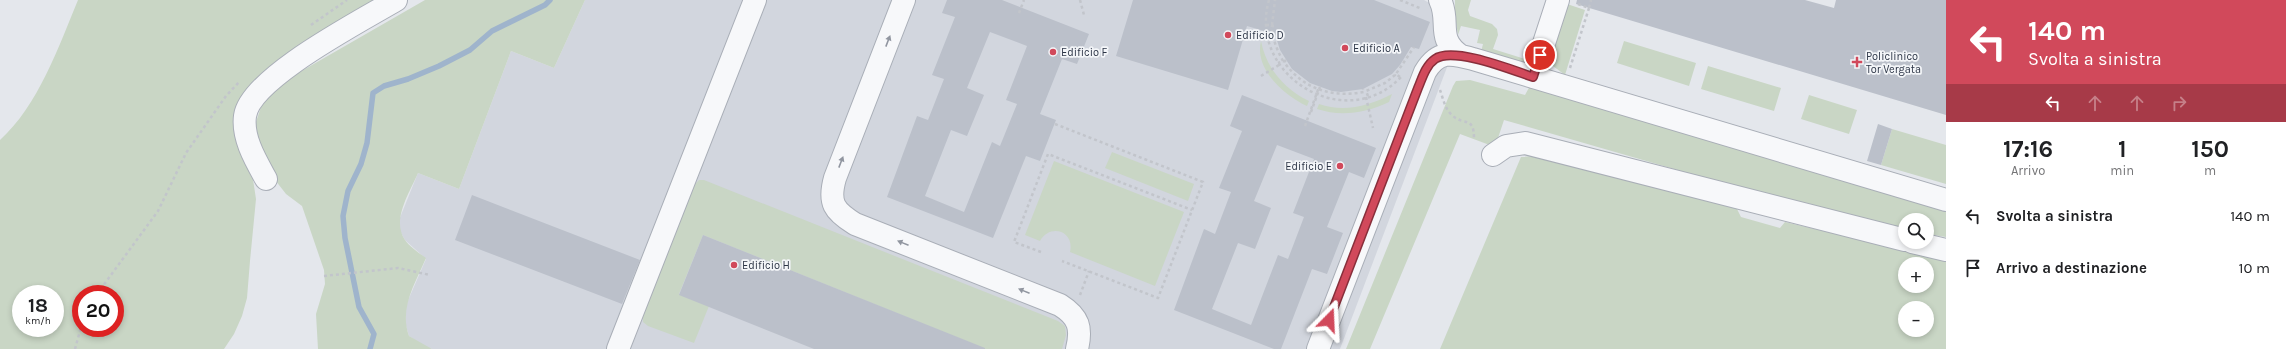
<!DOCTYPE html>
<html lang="it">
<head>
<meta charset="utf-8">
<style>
	body { margin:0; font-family:Karla,sans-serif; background:#f6f6f6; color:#202124; height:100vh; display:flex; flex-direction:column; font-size:15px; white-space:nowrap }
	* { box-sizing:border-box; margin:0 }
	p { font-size:13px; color:#757577 }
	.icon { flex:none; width:22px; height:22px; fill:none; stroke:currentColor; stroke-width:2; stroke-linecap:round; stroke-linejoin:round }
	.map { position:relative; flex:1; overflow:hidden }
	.panel { display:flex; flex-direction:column; background:#fff; width:340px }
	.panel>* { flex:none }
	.top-card { background:#d1495b; color:#fff; overflow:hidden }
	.fabs { position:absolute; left:1898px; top:213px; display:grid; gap:8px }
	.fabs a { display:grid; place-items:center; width:36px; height:36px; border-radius:50%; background:#fff; box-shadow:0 2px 6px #0003; font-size:20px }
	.speed { position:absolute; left:12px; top:285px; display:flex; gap:8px; font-size:20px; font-weight:700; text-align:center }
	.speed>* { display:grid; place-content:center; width:52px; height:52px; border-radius:50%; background:#fff; box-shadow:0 2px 6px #0003; line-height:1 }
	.speed small { font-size:10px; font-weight:400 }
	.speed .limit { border:6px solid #d22; background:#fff; color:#111 }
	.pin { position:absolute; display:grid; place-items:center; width:34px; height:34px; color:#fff; margin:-17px; border:2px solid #fff; border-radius:50%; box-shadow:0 1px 4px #0007 }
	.me { position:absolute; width:44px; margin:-22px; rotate:21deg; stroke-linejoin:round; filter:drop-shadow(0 0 3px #0008) }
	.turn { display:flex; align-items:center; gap:14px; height:84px; padding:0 16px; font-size:18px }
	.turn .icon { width:52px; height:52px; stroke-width:2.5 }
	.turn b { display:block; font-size:28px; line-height:34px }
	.lanes { display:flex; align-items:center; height:38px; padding:0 16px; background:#0003; justify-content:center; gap:20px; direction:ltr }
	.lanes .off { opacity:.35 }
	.eta { display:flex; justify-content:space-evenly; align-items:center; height:68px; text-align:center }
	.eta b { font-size:24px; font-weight:700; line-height:28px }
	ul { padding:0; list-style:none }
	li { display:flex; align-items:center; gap:12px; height:52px; padding:0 16px }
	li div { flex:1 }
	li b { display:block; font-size:15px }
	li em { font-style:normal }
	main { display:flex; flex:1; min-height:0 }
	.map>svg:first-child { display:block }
	.built { fill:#d2d6de }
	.green { fill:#c9d6c5; fill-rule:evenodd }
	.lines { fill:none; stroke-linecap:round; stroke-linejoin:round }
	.stream { stroke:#9fb4cc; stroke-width:5.5 }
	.building { fill:#bbc0ca; fill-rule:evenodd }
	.minor-casing { stroke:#a9aeb7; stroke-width:24 }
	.path { stroke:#c2c5cb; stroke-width:2.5; stroke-dasharray:3 3; stroke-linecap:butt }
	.minor { stroke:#f7f8fa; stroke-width:22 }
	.path-bridge { stroke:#c2c5cb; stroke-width:2.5; stroke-dasharray:3 3; stroke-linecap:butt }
	.oneway { fill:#9196a0 }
	.route-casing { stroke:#882f3b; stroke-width:10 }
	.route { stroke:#d1495b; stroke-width:7 }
	.poi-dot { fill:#d1495b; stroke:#f4f6f9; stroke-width:1.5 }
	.labels { text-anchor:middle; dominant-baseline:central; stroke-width:3.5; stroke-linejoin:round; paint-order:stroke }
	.poi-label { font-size:11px; fill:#2b3445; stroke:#f4f6f9; text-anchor:start }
</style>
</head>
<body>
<main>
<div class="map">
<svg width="1946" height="349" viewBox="0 0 1946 349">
	<rect width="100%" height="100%" fill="#e4e7ec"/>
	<path class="built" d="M585 0H1424L1431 4 1457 41 1340 349H432L424 346 409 336 405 323 406 305 426 259 405 240 400 231 399 220 418 173 459 189 511 51 554 68Z"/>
	<path class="green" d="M78 0H381L248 89 252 173 256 199 250 261 247 298 242 316 234 334 224 349H0V140C38 106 59 46 78 0ZM21 294H55V328H21ZM81 294H115V328H81Z
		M425 0H585L554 68 511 51 459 189 418 173C410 192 391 220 405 240 410 247 419 253 426 258 415 284 399 308 409 336L432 349H318L316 314 325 284 324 270 302 206 286 194 272 176 256 138V122L261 107 272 88Z
		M1455 0H1471L1468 10 1470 16 1492 24 1497 29 1498 35 1493 49 1525 59 1524 64 1481 52 1483 44 1477 43 1480 30 1461 26 1458 35 1455 16Z
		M1567 4 1585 10 1565 75 1553 66 1551 57Z
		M1261 41C1266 68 1285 90 1309 101L1307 106C1284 95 1254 69 1261 41Z
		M1624 41 1696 63 1689 86 1617 63Z
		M1708 66 1781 88 1774 111 1701 89Z
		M1470 80 1525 95 1531 84 1946 203V237L1927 234V220H1905V229L1834 215 1504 120 1495 147 1460 134 1370 349H1346L1453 86 1456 81Z
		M1392 94 1389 102C1366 113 1341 117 1317 109L1319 104C1344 113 1369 106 1392 94Z
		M1809 95 1857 110 1849 134 1801 119Z
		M1892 129 1946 145V184L1881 165Z
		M1112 152 1194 184 1188 201 1105 168Z
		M1535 156 1573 162 1737 209 1741 217 1780 228 1785 222 1946 260V349H1440L1521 157ZM1905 264H1927V286H1905ZM1905 308H1927V330H1905Z
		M1054 161 1184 212 1155 286 1070 252C1075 231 1050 223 1040 241L1025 235Z
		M699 180H704L1058 321 1065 326 1066 335 1062 349H963L966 341 703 235 679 294 709 306 694 343 648 326 643 322V316L695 184Z"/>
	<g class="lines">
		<path class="stream" d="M370 349 374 334 359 307 345 238 343 216 348 191 361 164 367 143 373 93 384 86 408 79 439 66 470 50 492 31 545 5 550 0"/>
	</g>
	<path class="building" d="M947 0H1002L1089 34 1077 64 1062 59 1040 114 1056 120 1040 161 1026 156 993 238 887 197 917 116 928 120 944 79 932 75 955 17 942 13ZM990 32 1027 46 1006 100 1017 104 1000 146 992 142 964 212 925 196 951 130 967 136 984 95 967 88Z
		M1133 0H1374L1430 22 1419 49 1411 47 1400 65 1392 74 1363 89 1341 92 1332 91 1310 83 1292 69 1280 50 1275 34 1247 26 1228 90 1116 56Z
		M1577 0H1805L1834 8 1836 0H1946V115L1576 4Z
		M1242 95 1376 148 1364 178 1349 172 1327 227 1343 233 1327 274 1312 269 1281 349H1274L1174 310 1204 229 1215 234 1231 192 1219 188 1242 131 1230 126ZM1277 145 1314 159 1293 213 1304 217 1288 259 1278 255 1251 325 1212 309 1238 243 1255 249 1271 208 1254 201Z
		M1878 124 1892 129 1881 165 1867 161Z
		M472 195 640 260 622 304 455 240Z
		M703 235 985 348V349H814L679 295Z"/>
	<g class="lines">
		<g class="minor-casing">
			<path id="minor" d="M904 0 835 178C828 203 834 211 855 224L1060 305C1079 317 1082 328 1077 349
				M1440 0C1451 22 1435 38 1461 56
				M1533 77 1558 0
				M1493 155 1506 146 1525 143 1905 240
				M266 179C256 161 242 138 245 116 250 78 361 21 396 0
				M1912 242 1946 250
				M618 349 755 0
				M1318 349 1425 72C1438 50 1451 53 1473 59L1946 200"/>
		</g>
		<path class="path" d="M1080 0 1084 15
			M1269 0C1247 76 1346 135 1401 77
			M1400 0 1422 9
			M1578 4 1589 8 1591 0
			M1019 13 1024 0
			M311 25 347 0
			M1266 25H1272L1275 0
			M1274 26H1272C1272 38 1277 50 1283 61L1278 63
			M1286 60 1284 62C1303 89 1332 98 1364 92L1363 89
			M1570 68 1589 8
			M1261 76 1279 65
			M1400 77 1396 74 1414 47
			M1440 90C1443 98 1445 110 1453 116 1465 126 1474 116 1474 139
			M1368 96 1366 91 1385 83 1395 75 1393 73
			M1366 97 1373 128
			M1311 112 1320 87
			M1055 124 1203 182 1158 298 1062 261
			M1041 252 1014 242 1048 154 1192 210
			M324 276 398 268 430 275
			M97 294 158 211 186 153 226 96 240 81
			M1080 295 1089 271
			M75 349 81 327"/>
		<use href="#minor" class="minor"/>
		<path class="path-bridge" d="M1305 126 1319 87"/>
	</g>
	<defs><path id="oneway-solid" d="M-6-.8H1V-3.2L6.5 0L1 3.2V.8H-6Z"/></defs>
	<g class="oneway">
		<use href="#oneway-solid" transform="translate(888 41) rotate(-69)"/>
		<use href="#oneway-solid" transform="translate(841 162) rotate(-69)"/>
		<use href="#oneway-solid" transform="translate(903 243) rotate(-158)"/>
		<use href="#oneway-solid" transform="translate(1024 291) rotate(-158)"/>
	</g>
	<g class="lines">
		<g class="route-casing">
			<path id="route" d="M1329 320 1418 88C1422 79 1425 66 1435 59 1453 46 1512 70 1533 77L1540 55"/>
		</g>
		<use href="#route" class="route"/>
	</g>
	<g class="poi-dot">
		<circle cx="1228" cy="35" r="4"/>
		<circle cx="1345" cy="48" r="4"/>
		<circle cx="1053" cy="52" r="4"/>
		<path d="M1855 56h4v4h4v4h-4v4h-4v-4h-4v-4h4z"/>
		<circle cx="1340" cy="166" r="4"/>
		<circle cx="734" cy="265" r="4"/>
	</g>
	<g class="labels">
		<g class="poi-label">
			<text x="1236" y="35">Edificio D</text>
			<text x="1353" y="48">Edificio A</text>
			<text x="1061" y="52">Edificio F</text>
			<text x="1866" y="56">Policlinico<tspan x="1866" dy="13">Tor Vergata</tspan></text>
			<text x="1332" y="166" text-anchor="end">Edificio E</text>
			<text x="742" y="265">Edificio H</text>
		</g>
	</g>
</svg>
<div class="fabs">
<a><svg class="icon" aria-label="search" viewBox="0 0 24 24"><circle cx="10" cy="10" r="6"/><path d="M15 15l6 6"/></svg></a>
<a>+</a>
<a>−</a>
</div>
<div class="speed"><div>18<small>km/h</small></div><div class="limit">20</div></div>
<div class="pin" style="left:1540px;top:55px;background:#d93025"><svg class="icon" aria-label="arrive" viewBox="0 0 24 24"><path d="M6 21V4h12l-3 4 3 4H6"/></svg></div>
<svg class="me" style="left:1329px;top:320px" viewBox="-20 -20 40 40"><path d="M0-17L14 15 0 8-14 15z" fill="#d1495b" stroke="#fff" stroke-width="4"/></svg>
</div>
<section class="panel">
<div class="top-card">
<div class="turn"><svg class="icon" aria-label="left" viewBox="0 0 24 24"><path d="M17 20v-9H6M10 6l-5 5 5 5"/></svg><div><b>140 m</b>Svolta a sinistra</div></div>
<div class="lanes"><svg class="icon" aria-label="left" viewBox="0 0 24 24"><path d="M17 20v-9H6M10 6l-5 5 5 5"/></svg><svg class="icon off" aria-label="ahead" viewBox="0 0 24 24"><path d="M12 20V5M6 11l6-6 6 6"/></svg><svg class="icon off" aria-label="ahead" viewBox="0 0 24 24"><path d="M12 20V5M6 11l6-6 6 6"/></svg><svg class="icon off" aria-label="right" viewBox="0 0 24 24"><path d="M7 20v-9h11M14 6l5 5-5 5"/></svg></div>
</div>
<div class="eta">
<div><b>17:16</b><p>Arrivo</p></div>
<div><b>1</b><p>min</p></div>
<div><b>150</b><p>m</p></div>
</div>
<ul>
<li><svg class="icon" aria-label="left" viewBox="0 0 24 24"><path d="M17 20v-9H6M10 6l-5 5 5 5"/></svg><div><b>Svolta a sinistra</b></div><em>140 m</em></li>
<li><svg class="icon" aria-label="arrive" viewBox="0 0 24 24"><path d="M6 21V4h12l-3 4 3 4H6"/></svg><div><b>Arrivo a destinazione</b></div><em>10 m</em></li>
</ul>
</section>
</main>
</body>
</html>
